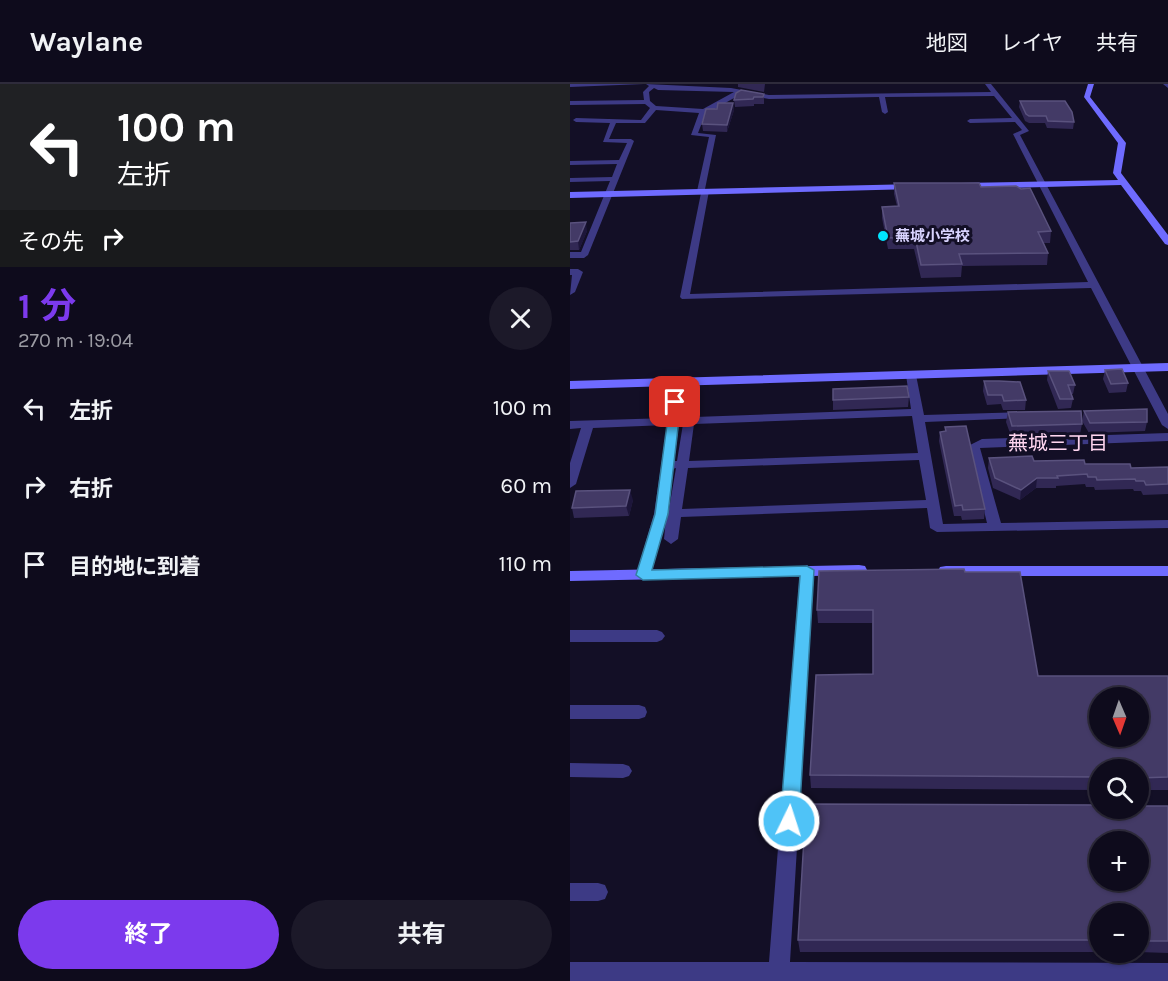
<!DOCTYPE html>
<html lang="ja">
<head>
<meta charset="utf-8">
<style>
	body { margin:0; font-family:Karla,"Noto Sans JP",sans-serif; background:#1c1929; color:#f1f3f6; height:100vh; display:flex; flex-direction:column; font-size:22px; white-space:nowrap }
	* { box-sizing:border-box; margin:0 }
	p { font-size:20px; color:#9b9ba3 }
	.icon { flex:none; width:33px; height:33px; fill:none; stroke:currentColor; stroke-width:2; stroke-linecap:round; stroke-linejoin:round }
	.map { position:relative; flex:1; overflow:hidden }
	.details { display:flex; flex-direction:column; background:#0e0b1c; width:570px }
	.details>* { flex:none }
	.top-card { background:#202124; color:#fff; overflow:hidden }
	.needle { width:39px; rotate:178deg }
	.buttons { position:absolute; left:519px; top:603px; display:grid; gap:12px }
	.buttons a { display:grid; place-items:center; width:60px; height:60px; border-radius:50%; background:#0e0b1c; box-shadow:0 2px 4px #0004,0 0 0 2px #2e2b3b; font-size:30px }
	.pin { position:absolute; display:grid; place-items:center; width:51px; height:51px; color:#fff; margin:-26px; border-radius:12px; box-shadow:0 3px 9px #0006 }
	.me { position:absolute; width:66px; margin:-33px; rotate:4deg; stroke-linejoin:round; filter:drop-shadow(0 0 4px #0008) }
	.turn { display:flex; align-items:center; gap:21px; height:126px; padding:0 18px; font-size:27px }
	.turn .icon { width:78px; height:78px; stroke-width:2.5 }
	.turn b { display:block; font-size:42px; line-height:51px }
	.then { display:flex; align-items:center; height:57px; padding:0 18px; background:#0003; gap:12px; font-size:22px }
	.round { display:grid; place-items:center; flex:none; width:63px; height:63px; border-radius:32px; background:#1c1929 }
	.headline { display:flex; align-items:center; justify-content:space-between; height:102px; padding:0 18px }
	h1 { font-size:36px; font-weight:700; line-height:45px; color:#7c3aed }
	.cta { display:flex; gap:12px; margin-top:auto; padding:12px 18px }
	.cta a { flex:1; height:69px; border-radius:36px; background:#7c3aed; color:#fff; font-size:24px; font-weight:700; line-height:69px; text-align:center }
	.cta a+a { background:#1c1929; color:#f1f3f6 }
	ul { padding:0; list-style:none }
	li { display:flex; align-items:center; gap:18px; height:78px; padding:0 18px }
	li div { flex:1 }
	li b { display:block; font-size:22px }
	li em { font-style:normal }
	header { display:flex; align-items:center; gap:36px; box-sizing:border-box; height:84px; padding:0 30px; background:#0e0b1c; border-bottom:2px solid #2e2b3b }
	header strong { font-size:28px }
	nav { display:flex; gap:33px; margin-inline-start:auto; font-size:21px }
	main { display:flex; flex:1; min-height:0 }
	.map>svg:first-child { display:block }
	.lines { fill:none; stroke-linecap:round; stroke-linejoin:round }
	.street { fill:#3d3a85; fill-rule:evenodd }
	.secondary { fill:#6f6bff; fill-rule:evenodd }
	.wall { fill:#312854 }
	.shaded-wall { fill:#1d163a }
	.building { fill:#433a66; stroke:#5a527e; stroke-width:1.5; fill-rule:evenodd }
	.route { fill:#4fc3f7; stroke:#337fa1; stroke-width:1.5 }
	.poi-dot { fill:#00e5ff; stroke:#130f26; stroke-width:2 }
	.labels { text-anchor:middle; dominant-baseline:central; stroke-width:6; stroke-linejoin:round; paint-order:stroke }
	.far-poi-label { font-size:15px; font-weight:bold; fill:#d9d4ff; stroke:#130f26; text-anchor:start }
	.neighbourhood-label { font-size:20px; fill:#ffd6f0; stroke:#130f26 }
</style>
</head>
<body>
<header>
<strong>Waylane</strong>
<nav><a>地図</a><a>レイヤ</a><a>共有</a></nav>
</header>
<main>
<section class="details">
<div class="top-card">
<div class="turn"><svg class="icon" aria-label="left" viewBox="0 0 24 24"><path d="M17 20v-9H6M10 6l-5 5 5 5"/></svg><div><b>100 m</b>左折</div></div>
<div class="then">その先<svg class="icon" aria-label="right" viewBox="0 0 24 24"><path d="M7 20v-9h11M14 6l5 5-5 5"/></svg></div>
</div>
<div class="headline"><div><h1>1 分</h1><p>270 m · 19:04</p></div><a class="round"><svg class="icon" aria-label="close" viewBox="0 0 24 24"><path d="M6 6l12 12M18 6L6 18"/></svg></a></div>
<ul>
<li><svg class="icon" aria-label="left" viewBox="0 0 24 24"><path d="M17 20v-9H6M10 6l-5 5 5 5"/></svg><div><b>左折</b></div><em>100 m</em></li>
<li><svg class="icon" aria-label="right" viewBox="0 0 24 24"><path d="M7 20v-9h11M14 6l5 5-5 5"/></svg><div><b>右折</b></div><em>60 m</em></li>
<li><svg class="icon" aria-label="arrive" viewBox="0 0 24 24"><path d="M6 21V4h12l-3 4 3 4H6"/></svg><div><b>目的地に到着</b></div><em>110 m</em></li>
</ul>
<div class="cta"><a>終了</a><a>共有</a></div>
</section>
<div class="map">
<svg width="598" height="897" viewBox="0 0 598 897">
	<rect width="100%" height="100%" fill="#130f26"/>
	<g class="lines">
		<path class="street" d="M0 0H74L0 3Z
			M76 0 161 4 199 11 421 8 415 0H421L459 47 450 51 598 330V345L592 341 521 204 112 215 110 213 131 109 127 107 139 53 121 51 129 29 86 26 75 39H46L39 55H61L64 57 18 171 14 174H0V168H11L40 97 0 98V94L42 93 47 80 0 81V77L49 76 57 59 33 58 40 39 6 38 3 36 6 34 71 36 80 24 75 20 0 21V17L74 16 73 8 79 2ZM84 4 88 6 164 8 133 25 86 22 80 17 79 8ZM171 10 199 15 309 13 312 28 315 30 318 28 315 13 424 12 442 34 400 35 397 37 400 39 445 38 452 46 443 50 518 198 120 210 139 107 135 105 146 51 128 49 136 28 143 26Z
			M593 0H598V4Z
			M0 185H8L13 188 5 208 0 211 2 191H0Z
			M341 288 346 291 354 331 454 328 460 331 454 334 355 338 373 440 417 439 398 362 412 355 598 349V357L410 364 431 439 598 436V444L367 448 360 444 357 424 111 433 108 455 101 460 94 455 96 434 80 491 73 496 66 491 84 430 97 341 23 344 6 400 0 404V379L11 344 0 345V337L98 334 105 296H113L114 298 110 333H114L120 298 125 295 130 298 125 333 341 325 336 291ZM342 332 348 369 119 377 124 340ZM109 340H113L107 377H104ZM349 376 356 416 112 425 118 384ZM106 384 99 425 98 426 103 385Z
			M237 481 244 486 220 878 598 879V897H0V878H199L230 486Z
			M0 546H87L92 548 95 552 92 556 87 558H0Z
			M0 621H69L75 623 77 628 75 633 69 635H0Z
			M0 679 53 680 59 682 62 687 59 692 53 694 0 693Z
			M0 799H28L35 801 38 808 35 815 28 817H0Z"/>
		<path class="secondary" d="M518 0H524L520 13 556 59 551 89 598 151V161L595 160 551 101 391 105 387 102 391 99 548 96 543 89 548 59 514 13Z
			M347 100 348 102 344 105 0 114V108Z
			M598 279V287L0 305V297Z
			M289 481 295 482 297 486 295 490 289 491 0 497V487Z
			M376 482H598V492H376L370 491 368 487 370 483Z"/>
	</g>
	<path class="wall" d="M168 0H195L194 8 168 3Z
		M194 10V20H184V22L165 23 164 16Z
		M450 17 504 38 503 45 477 44 475 39H459L455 37 449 23Z
		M163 19 164 26 157 48 133 47 132 40 147 25Z
		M324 99 411 103 481 147 480 159H474L478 169 477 181 392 182 391 193 351 194 344 165H318L312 134V123L327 122 324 110Z
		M0 139 17 147 9 166H0Z
		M535 286 558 299 556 308 539 309 533 295Z
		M478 287 505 301 503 310H501L503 315 501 324 488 325 477 296Z
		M414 297 456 316 455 326H433L431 320 417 321 413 307Z
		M263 305 339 313 338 323 263 326Z
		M514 327 577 338 575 347 519 349 512 337Z
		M438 328 512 340 510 350 441 352 436 338Z
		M375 343 415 425 414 435 392 436 391 432H384L369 357 370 348 375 347Z
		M419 374 515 380 561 384 598 383V410L573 411 571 407H564L563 405 525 406 524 403H516L515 400 486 402V404H466L450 416 423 404 418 384Z
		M63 416 59 432 4 434 2 424Z
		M395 488 468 592H598V706H568V686H530V706L241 704 240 691 303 590 302 539H248L247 526Z
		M598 722V869L568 868V830H530V868H230L228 856Z"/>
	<path class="shaded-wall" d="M163 19 164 26 157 48V41Z
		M16 138 17 147 9 166 8 157Z
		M467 394 466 404 450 416 451 406Z
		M60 406 63 416 59 432 56 422Z"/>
	<path class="building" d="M171 6 194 10 193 13H184L183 15 164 16 166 9Z
		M450 17H495L502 28 504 38 478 37 476 32H459L456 30Z
		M148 19H163L157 41 132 40 136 25H147Z
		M324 99H409L411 103 446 102 451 105 460 104 481 147 468 148 478 169 389 170 392 180 351 181 345 153 318 154 312 123 329 122Z
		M16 138 8 157 0 158V139Z
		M552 285 558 299 541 300 535 286Z
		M478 287H499L505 301H498L503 315H490Z
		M414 297H429L450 298 456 316 434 317 432 311H418Z
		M337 302 339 313 263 316V305Z
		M577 325V338L520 339 514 327Z
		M511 327 512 340 442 342 438 328Z
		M396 342 415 425 393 426 392 421 385 422 370 348 376 347 375 343Z
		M462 372 464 377 514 376 515 380H560L561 384 598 383V400L576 401 574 397H566L565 395 527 396 526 393H518L517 390 487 392 488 394H467L451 406 425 394 419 374Z
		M60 406 56 422 2 424 6 407Z
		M394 485 395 488H450L468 592H598V693L568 694V686H530V693L240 691 246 591 303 590V526H247L249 487ZM530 614H568V652H530Z
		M236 720 530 721V724H568V722H598V857H568V830H530V856H228ZM530 758H568V796H530Z"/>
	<path class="route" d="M105 315 111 318 98 430 82 486 237 482 244 486 229 737 226 743 219 745 213 743 210 737 230 492 73 496 66 491 85 430 100 318Z"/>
	<circle class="poi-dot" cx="313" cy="152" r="6"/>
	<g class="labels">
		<g class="far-poi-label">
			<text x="325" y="152">蕪城小学校</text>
		</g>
		<g class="neighbourhood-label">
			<text x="488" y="359">蕪城三丁目</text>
		</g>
	</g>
</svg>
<div class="buttons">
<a><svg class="needle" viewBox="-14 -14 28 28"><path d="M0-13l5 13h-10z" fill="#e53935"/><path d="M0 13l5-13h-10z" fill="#9b9ba3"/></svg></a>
<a><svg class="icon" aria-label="search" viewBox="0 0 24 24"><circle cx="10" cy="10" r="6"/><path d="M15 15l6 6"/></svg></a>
<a>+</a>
<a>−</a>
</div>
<div class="pin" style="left:105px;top:318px;background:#d93025"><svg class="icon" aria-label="arrive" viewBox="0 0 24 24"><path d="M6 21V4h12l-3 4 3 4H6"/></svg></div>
<svg class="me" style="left:219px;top:737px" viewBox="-20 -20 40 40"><circle r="17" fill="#4fc3f7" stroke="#fff" stroke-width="3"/><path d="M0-11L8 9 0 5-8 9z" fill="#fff"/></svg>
</div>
</main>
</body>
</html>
